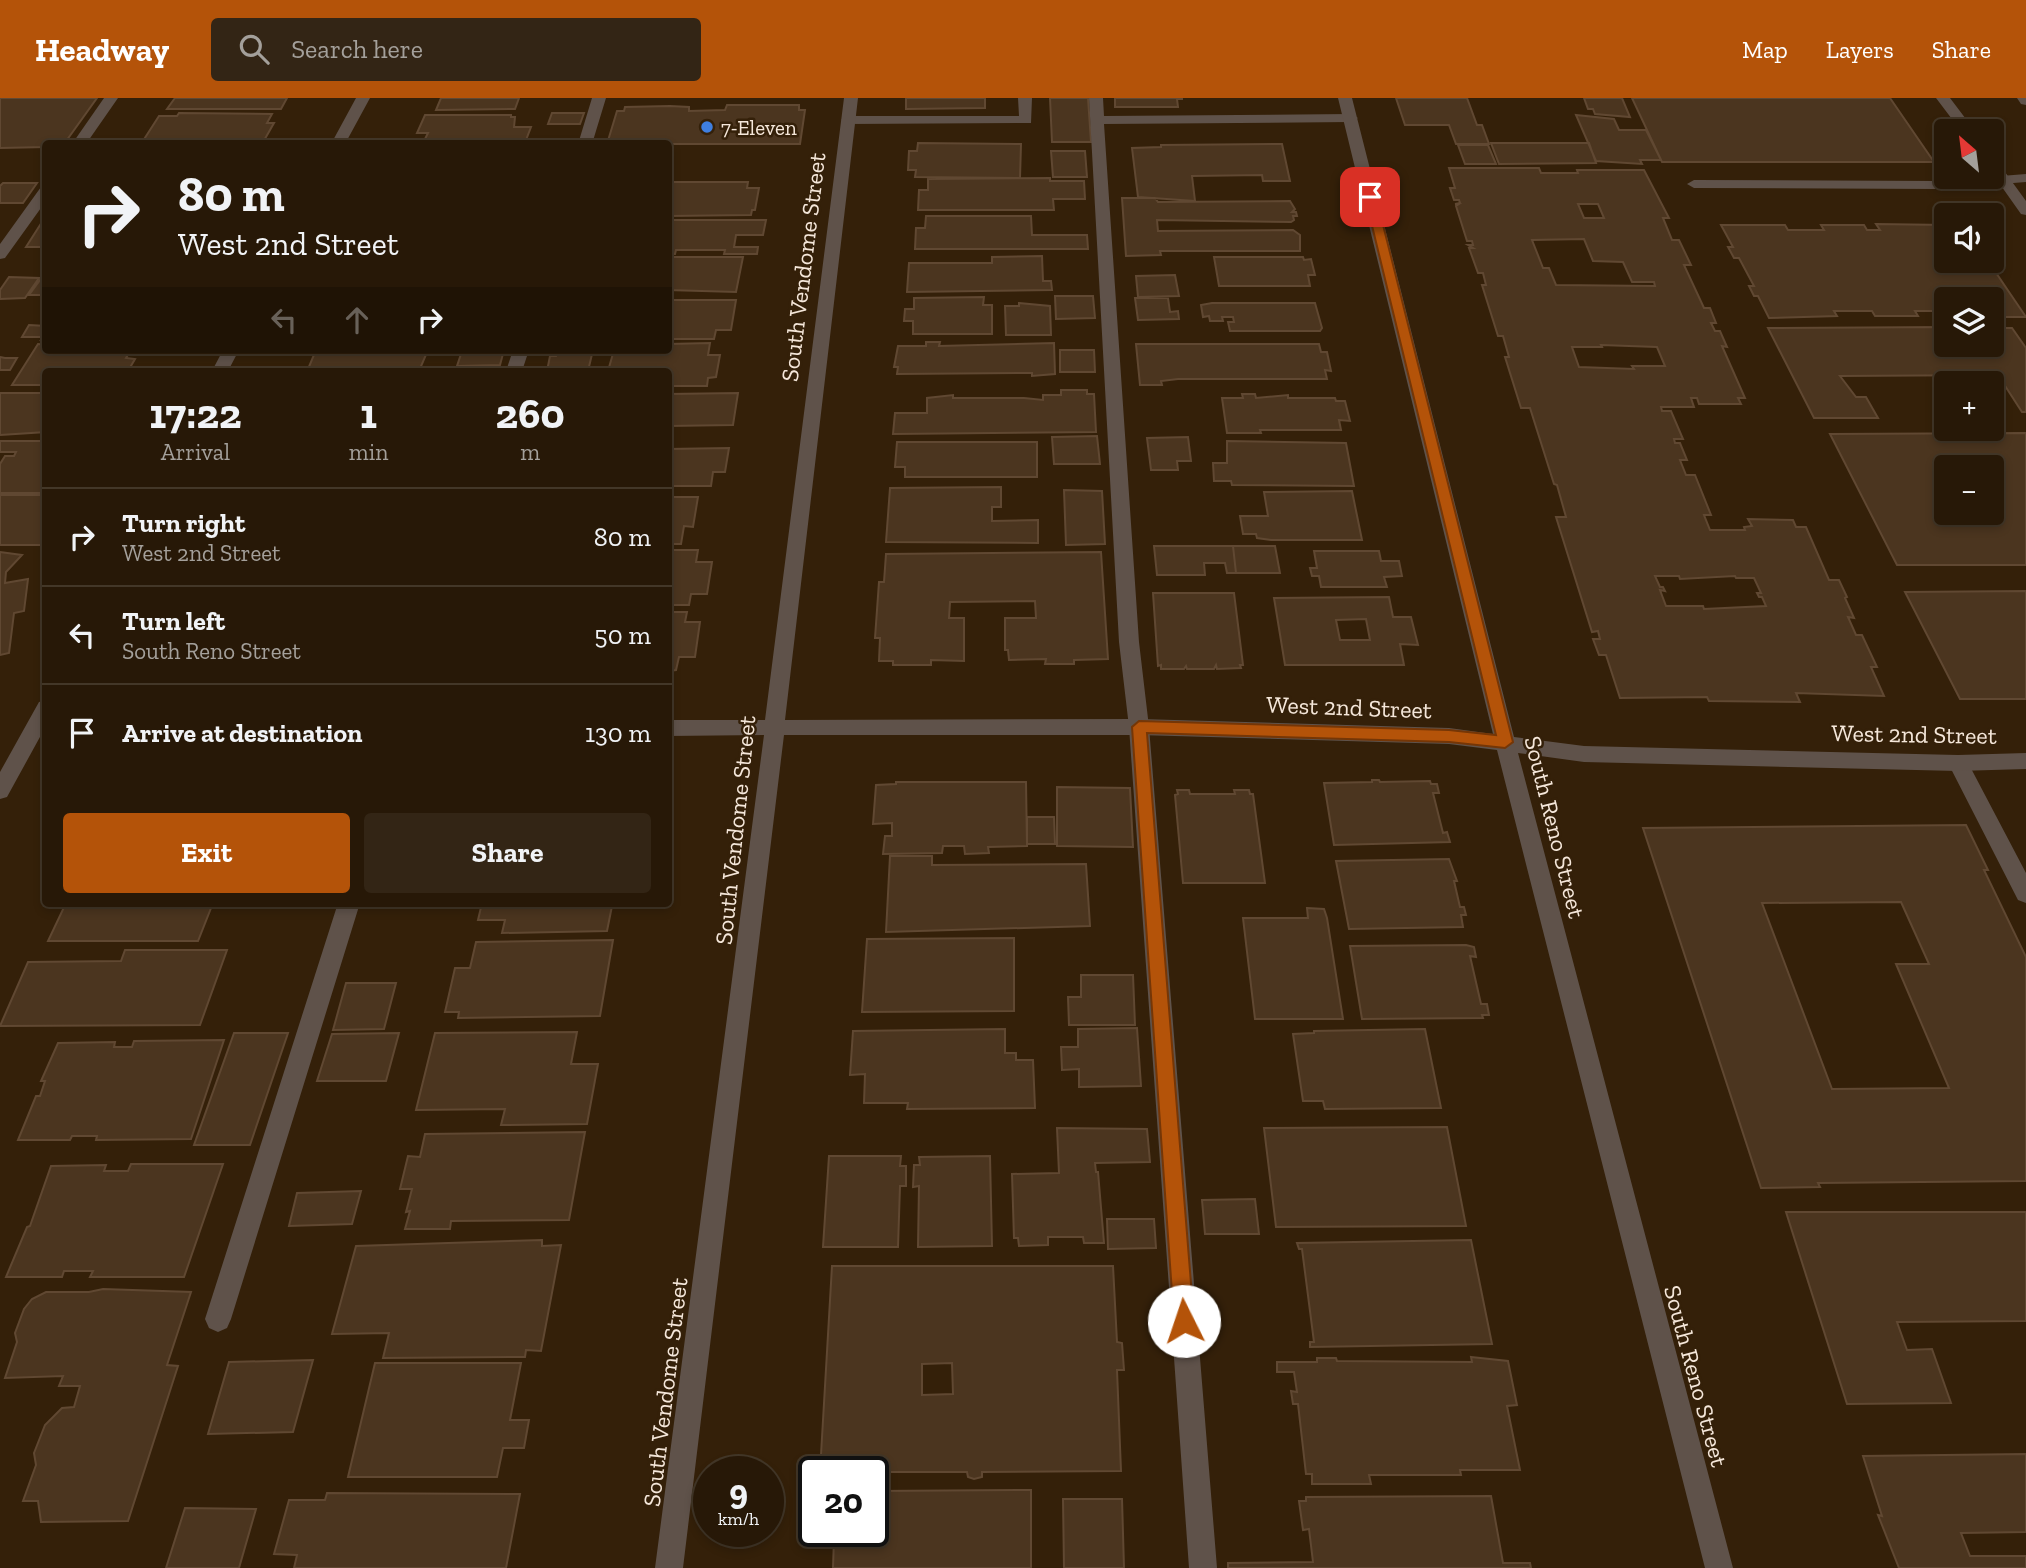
<!DOCTYPE html>
<html lang="en">
<head>
<meta charset="utf-8">
<style>
	body { margin:0; font-family:"Zilla Slab",serif; background:#332515; color:#f1f3f6; height:100vh; display:flex; flex-direction:column; font-size:26px; white-space:nowrap }
	* { box-sizing:border-box; margin:0 }
	p { font-size:23px; color:#a4a09b }
	.icon { flex:none; width:38px; height:38px; fill:none; stroke:currentColor; stroke-width:2; stroke-linecap:round; stroke-linejoin:round }
	.map { position:relative; flex:1; overflow:hidden }
	.details { position:absolute; left:42px; top:270px; width:630px; height:539px; display:flex; flex-direction:column; background:#271807; border-radius:7px; box-shadow:0 4px 10px #0003,0 0 0 2px #433728 }
	.details>* { flex:none }
	.top-card { position:absolute; left:42px; top:42px; width:630px; height:214px; border-radius:7px; box-shadow:0 4px 10px #0003,0 0 0 2px #433728; background:#271807; color:#f1f3f6; overflow:hidden }
	.needle { width:46px; rotate:332deg }
	.controls { position:absolute; left:1934px; top:21px; display:grid; gap:14px }
	.controls a { display:grid; place-items:center; width:70px; height:70px; border-radius:7px; background:#271807; box-shadow:0 4px 10px #0003,0 0 0 2px #433728; font-size:35px }
	.speed { position:absolute; left:693px; top:1358px; display:flex; gap:14px; font-size:35px; font-weight:700; text-align:center }
	.speed>* { display:grid; place-content:center; width:91px; height:91px; border-radius:50%; background:#271807; box-shadow:0 4px 10px #0003,0 0 0 2px #433728; line-height:1 }
	.speed small { font-size:18px; font-weight:400 }
	.speed .limit { border:4px solid #111; border-radius:10px; background:#fff; color:#111 }
	.pin { position:absolute; display:grid; place-items:center; width:60px; height:60px; color:#fff; margin:-30px; border-radius:14px; box-shadow:0 4px 10px #0006 }
	.me { position:absolute; width:77px; margin:-38px; rotate:356deg; stroke-linejoin:round; filter:drop-shadow(0 0 5px #0008) }
	.turn { display:flex; align-items:center; gap:24px; height:147px; padding:0 21px; font-size:32px }
	.turn .icon { width:91px; height:91px; stroke-width:2.5 }
	.turn b { display:block; font-size:49px; line-height:60px }
	.lanes { display:flex; align-items:center; height:66px; padding:0 21px; background:#0003; justify-content:center; gap:35px; direction:ltr }
	.lanes .off { opacity:.35 }
	.eta { display:flex; justify-content:space-evenly; align-items:center; height:119px; text-align:center }
	.eta b { font-size:42px; font-weight:800; line-height:49px }
	.primary-button { display:flex; gap:14px; margin-top:auto; padding:14px 21px }
	.primary-button a { flex:1; height:80px; border-radius:7px; background:#b45309; color:#fff; font-size:28px; font-weight:800; line-height:80px; text-align:center }
	.primary-button a+a { background:#332515; color:#f1f3f6 }
	ul { padding:0; list-style:none }
	li { display:flex; align-items:center; gap:21px; height:98px; padding:0 21px; border-top:2px solid #433728 }
	li div { flex:1 }
	li b { display:block; font-size:26px }
	li em { font-style:normal }
	header { display:flex; align-items:center; gap:42px; box-sizing:border-box; height:98px; padding:0 35px; background:#b45309; color:#fff }
	header strong { font-size:33px }
	nav { display:flex; gap:38px; margin-inline-start:auto; font-size:24px }
	.search { width:490px; height:63px; background:#332515; display:flex; align-items:center; gap:18px; box-sizing:border-box; padding:0 24px; border-radius:7px; color:#a4a09b; font-size:26px }
	.map>svg:first-child { display:block }
	.building { fill:#4b351f; stroke:#604832; stroke-width:2; fill-rule:evenodd }
	.lines { fill:none; stroke-linecap:round; stroke-linejoin:round }
	.service { fill:#5f524a; fill-rule:evenodd }
	.minor { fill:#5f524a; fill-rule:evenodd }
	.route { fill:#b45309; stroke:#753606; stroke-width:2 }
	.shop-dot { fill:#3f7fe0; stroke:#342009; stroke-width:2.5 }
	.labels { text-anchor:middle; dominant-baseline:central; stroke-width:5; stroke-linejoin:round; paint-order:stroke }
	.far-poi-label { font-size:21px; fill:#f5e7da; stroke:#342009; text-anchor:start }
	.street-label { font-size:24px; fill:#f5e7da; stroke:#342009 }
</style>
</head>
<body>
<header>
<strong>Headway</strong>
<div class="search"><svg class="icon" aria-label="search" viewBox="0 0 24 24"><circle cx="10" cy="10" r="6"/><path d="M15 15l6 6"/></svg>Search here</div>
<nav><a>Map</a><a>Layers</a><a>Share</a></nav>
</header>
<div class="map">
<svg width="2026" height="1470" viewBox="0 0 2026 1470">
	<rect width="100%" height="100%" fill="#342009"/>
	<path class="building" d="M0 0H97L64 46H46V49L0 50Z
		M175 0H287L281 11H167Z
		M441 0H519L515 11 436 12Z
		M906 0H985V10L906 11Z
		M1050 0H1088L1091 44H1052Z
		M1115 0H1182V1H1177L1178 9H1115Z
		M1396 0H1467L1477 27H1482L1489 46H1456L1449 27H1405Z
		M1584 0H1622L1630 19 1595 16 1593 11H1588Z
		M1632 0H1890L1934 64H1662Z
		M727 7H799V12H805L800 46H607L617 13H624L625 9 670 8 689 9V13L725 12Z
		M179 15 272 16 267 25H274L262 46H141L159 18H177Z
		M552 15H584L580 26H548Z
		M425 17H511V19H515L514 29H531L526 42 424 43 428 35H417Z
		M1576 17 1614 21 1619 32H1646L1661 62H1640L1642 66 1596 63Z
		M918 45 1021 46 1020 80 915 79 916 72H908L909 53H917Z
		M1491 45H1589L1596 65 1499 66Z
		M1282 46 1290 83H1263L1262 77 1192 78 1195 103 1138 99 1132 50 1161 49V47Z
		M1458 47H1488L1496 66H1465Z
		M1051 53H1085L1087 79H1053Z
		M1449 70H1539L1541 75H1578L1577 72H1644L1669 120H1663L1672 142H1679L1691 167H1684L1704 210H1710L1716 225H1711L1715 233H1720L1727 249 1722 248 1745 300H1738L1741 306H1699L1697 300H1691L1694 309H1661L1662 313H1671L1683 341H1674L1675 345H1680L1687 362H1680L1686 377H1695L1711 417H1704L1710 432H1745L1744 429 1752 428 1748 421 1793 422 1796 429H1806L1829 482H1839L1847 499 1845 500 1854 520 1848 519 1856 537H1862L1877 569H1871L1884 598 1796 595 1800 604 1709 603 1707 599 1620 600 1606 557H1599L1593 541H1600L1598 533 1592 534 1556 419H1566L1557 387 1554 386 1530 310H1521L1505 259H1509L1503 238H1498L1482 187H1486L1483 175H1478L1469 150H1473L1468 147H1473L1472 143H1467L1456 108 1459 106H1455L1460 105 1459 102H1454L1450 90H1455ZM1578 106H1598L1604 120H1584ZM1584 141 1593 163 1623 164 1632 184H1654L1655 188 1556 187 1549 170H1543L1532 142ZM1601 247 1657 249 1665 268H1632L1634 271 1579 269 1572 249H1602ZM1655 478H1679L1680 481 1735 478 1736 480H1754L1761 495H1757L1759 499H1762L1766 508 1704 511 1703 508H1666L1660 492 1665 493 1663 489H1660Z
		M1050 80V83H1084L1085 101H1053L1054 112H918L919 92H928V81Z
		M668 84H748L747 90H759L755 112H752L751 117 668 118Z
		M3 85H37L23 105H0V88Z
		M1122 100H1155L1158 104 1290 103 1295 111 1292 114H1296L1297 118H1293L1294 122 1291 124 1157 122 1158 133 1293 132 1300 137V153H1160L1161 157 1126 158Z
		M926 118H1031L1032 137H1087L1088 151H915L916 130H925Z
		M668 122H766L763 137H736L734 149H758L757 156H724L725 152H676L675 156H668Z
		M42 124H46V149H26Z
		M1876 126 1946 127V163H1988L2026 219H1992V201H1946V213H1915L1918 218H1875L1872 213H1834L1837 218 1769 220 1758 198H1754L1749 188H1754L1739 160H1734L1728 149H1733L1721 127H1785L1788 132H1824L1821 127H1864L1867 132H1880Z
		M1042 158 1043 183H1051L1052 192 907 194 909 165H992V159Z
		M668 159H743L736 194 668 192Z
		M1214 159H1303L1304 162 1311 161 1315 177H1308L1310 188H1219Z
		M46 174V197H29Z
		M1175 177 1179 198 1138 199 1136 178Z
		M9 179 39 180 25 200 0 201V192Z
		M1055 198H1093L1095 220 1056 221Z
		M984 199 983 207H992V236H913V223H904L905 211H914V200Z
		M1135 200H1168L1170 214 1178 213 1179 221 1138 222Z
		M668 202H736L731 232H716L714 241H668Z
		M1019 205 1050 208 1051 237H1006L1005 208H1019Z
		M1212 205H1315L1322 230 1320 233H1230L1228 224H1234L1233 219H1222L1223 223H1210L1209 218 1203 219 1201 207Z
		M29 227 46 228V242H41L43 239H22Z
		M1946 229V247H1992V230H2012L2026 250V314H2022L1998 277 1840 278 1856 299H1866L1878 320H1814L1768 230Z
		M926 244H940L939 248 1054 245 1055 276 1032 278V275L897 276 898 269H894L898 248H926Z
		M710 245 708 257H720L716 279 708 280 707 288H668V273H608L614 252H668V246Z
		M38 246 46 247V252H131L126 260 135 261 128 273H46V287H12Z
		M1136 246H1319L1321 254H1327L1331 273 1325 272 1327 281H1178L1161 283 1162 287H1140Z
		M316 252H428L419 273 308 271Z
		M504 252 500 267 457 268 462 253Z
		M557 252H593L588 273H547L550 258H556Z
		M1060 252H1094L1095 274H1060Z
		M0 259 5 260H17L10 272H0Z
		M1061 292H1087V296H1094L1096 334 893 336 895 315H927V300L953 297V300H1024L1043 302V297H1061Z
		M0 295H46V334L0 337Z
		M738 295 733 327 668 328V296Z
		M1242 296H1255L1256 300 1288 297V300H1335L1336 303H1345L1350 323 1339 322 1341 332H1260L1261 335H1227L1222 300H1243Z
		M2026 335V467H1897L1830 336ZM1946 369H1992V415H1946Z
		M1097 338 1100 366H1054L1052 339Z
		M1188 339 1191 363H1177L1178 372H1151L1147 340Z
		M0 343H46V395H0V366L5 358H14L16 354H0Z
		M1227 343 1346 345 1354 388 1232 387 1231 383H1214L1213 365H1227Z
		M897 344H1037V379H905V369H895Z
		M729 350 725 374H713L711 388H668V351Z
		M1001 389V409H992V423L1038 422V445L886 444 890 390Z
		M1064 392 1102 393 1105 446 1066 447Z
		M1352 393 1362 442H1271L1257 440 1256 436H1243L1240 418H1268L1264 394Z
		M0 397H46V447H0Z
		M668 399H698L693 429 684 428 681 446H668Z
		M1154 448H1233L1236 475H1227L1225 465H1204L1205 477H1157Z
		M1233 448H1275L1280 475H1236Z
		M668 452H698L696 464H712L707 496H691L689 507H668Z
		M1314 453H1379L1381 463H1399L1402 478 1384 479 1387 489H1321L1319 478H1312L1310 470H1317Z
		M0 454 22 457 6 474 5 485 28 481 24 513 14 515 9 555 0 557Z
		M1101 454 1108 561 1074 562V566H1045L1046 561 1009 562 1008 552H1005V520H1036L1035 503 950 504 949 520H964V563L931 562V567H893V563H879L880 540H875L879 484H884L886 456Z
		M2026 493V601H1960L1905 494Z
		M1153 495H1234L1243 567H1240L1241 570 1217 571 1216 567 1214 571H1187L1186 568 1184 571H1161V567L1158 568Z
		M1389 499 1393 519H1411L1418 547 1400 546 1404 567H1285L1274 500ZM1366 521 1370 542H1340L1336 522Z
		M668 514H687L685 524H700L695 559H679L676 572 668 573Z
		M1372 682H1379L1380 684 1430 683 1431 686H1437L1439 695H1433L1443 735 1447 734 1450 744 1334 747 1324 685 1372 684Z
		M896 684H1026L1027 748 988 749 989 755 965 756 964 748H943L942 755 883 756 885 738H892V725L873 726 876 687 896 686Z
		M1057 689 1130 690 1133 749 1057 748Z
		M1177 692H1189L1190 696H1235L1234 692H1249L1250 696H1253L1265 785H1183L1175 697 1178 696Z
		M1027 719H1054L1055 746H1027Z
		M1966 727 1988 772H1984L2026 859V1083L1818 1085 1820 1089 1761 1090 1643 730ZM1901 804 1929 866H1896L1949 990 1832 991 1762 805Z
		M890 758H932V767L1086 766 1090 828 886 834Z
		M1449 761 1457 783H1454L1460 809H1464L1466 817H1461L1463 829 1349 831 1336 763Z
		M66 805H213L198 843H48Z
		M482 805H625V808H612L607 833 502 835 505 822H478Z
		M1307 810 1324 811 1327 820 1343 921H1255L1243 820H1308Z
		M1014 840V913L862 914 867 841Z
		M613 842 600 918 458 920 459 914H445L455 870H470L476 844Z
		M1466 847 1474 849 1476 859 1470 858 1481 906H1487L1489 917H1482L1483 920 1362 921 1350 848Z
		M125 852H227L200 927 0 928 28 864 121 863Z
		M1081 877H1133L1135 927H1069L1068 899H1081Z
		M346 885H396L384 931 333 932Z
		M1137 930 1141 988 1079 989V971L1062 972 1061 949H1078V931Z
		M1005 931V955H1016V962H1033L1035 1010 907 1011 908 1005H864L865 976 850 977 853 933Z
		M1425 931 1441 1010 1325 1011 1323 1003H1303L1293 936 1314 935V933Z
		M577 934 571 966H598L587 1026 501 1027 505 1011 416 1012 435 935Z
		M234 935H288L250 1047H194Z
		M399 935 386 983H317L332 936Z
		M224 942 191 1041 96 1042 97 1038H72L70 1042H18L36 998H40L45 983H41L58 945 115 944 114 949H132L134 943Z
		M1447 1029 1466 1128 1276 1129 1264 1030Z
		M1057 1030 1147 1031 1150 1064 1095 1065 1096 1074H1098L1104 1145H1084L1083 1139H1048V1147L1019 1148 1018 1140H1014L1012 1076 1059 1075Z
		M585 1034 569 1122 451 1123 450 1131H405L410 1113 406 1114 412 1091H400L408 1058 420 1059 425 1036Z
		M829 1058H901L900 1068H906V1088H900L898 1149H823Z
		M990 1058 992 1148 918 1149 919 1088 913 1089 914 1067H920L919 1059Z
		M131 1066H223L184 1179H90L93 1173H64L62 1179H6L27 1129 30 1128 51 1068 106 1067 104 1073H128Z
		M361 1093 352 1126 289 1128 297 1095Z
		M1255 1101 1259 1136H1205L1202 1102Z
		M1786 1114H2026V1223L1897 1224 1907 1252 1932 1251 1951 1305 1847 1306Z
		M1107 1121H1154L1156 1150 1108 1151Z
		M542 1142V1148L561 1147 541 1253 526 1252 525 1259 383 1260 389 1235 332 1236 356 1148Z
		M1471 1142 1492 1246 1310 1249V1244H1314L1302 1151H1299L1297 1145Z
		M832 1168H1113L1117 1244 1122 1245 1124 1272H1117L1121 1373 982 1374V1379L974 1381 968 1379 967 1374H820ZM952 1265 953 1296 922 1297V1266Z
		M103 1191 191 1194 167 1267 178 1268 128 1423 41 1424 38 1403H23L36 1367 34 1355 45 1327 62 1310 74 1309 80 1288H59L63 1278 5 1280 17 1244 15 1235 24 1211 32 1201 46 1194H89Z
		M1471 1259 1508 1263 1517 1307 1507 1308 1520 1372H1460L1461 1377H1369L1371 1386H1312V1376H1306L1298 1306H1293L1291 1293 1297 1294 1294 1274H1277V1264H1317V1260H1336L1337 1263 1472 1264Z
		M313 1262 293 1334 208 1336 229 1264Z
		M375 1265H521L510 1322H529L524 1350H503L497 1379H348Z
		M2026 1356V1434L1961 1435 1970 1458H2026V1470H1899L1878 1417 1882 1418 1863 1358Z
		M1031 1392V1470H833L834 1440H840V1433H873V1393Z
		M327 1395 520 1396 506 1470H294L297 1457 274 1456 289 1402H325Z
		M1491 1398 1503 1465H1530L1531 1470H1228V1465L1313 1464 1309 1431 1303 1432 1299 1403H1306V1399Z
		M1063 1401H1122L1124 1470H1064Z
		M185 1410 256 1411 239 1470H166Z"/>
	<g class="lines">
		<path class="service" d="M104 0H118L86 46H72Z
			M592 0H606L592 46H578Z
			M1018 0H1032L1031 25 848 26 841 22 848 18H1019Z
			M1089 0H1103L1104 18 1351 16 1358 20 1351 24 1104 26 1139 544 1149 629 1217 1470H1189L1129 629 1119 544Z
			M2026 76V84L1938 91 1694 90 1687 86 1694 82 1938 83Z
			M46 88V103L5 160 0 161V146L41 89Z
			M513 252H529L522 273H506Z
			M1958 657 1965 659 2026 775V805L2018 802 1948 665 1951 659Z
			M338 805H360L231 1221 227 1230 218 1234 209 1230 205 1221Z"/>
		<path class="minor" d="M356 0H370L345 46H331Z
			M844 0H858L785 622 1139 621 1449 630 1493 636 1338 0H1352L1514 639 1584 648 1958 657 2026 655V671L1958 673 1584 664 1518 655 1733 1470H1705L1497 652 1449 646 1139 637H784L683 1470H655L764 637 668 638V622H765Z
			M1936 0H1950L1975 33H1961Z
			M2017 0H2026V7L2021 6Z
			M1992 62 1997 63 2026 103V117L2021 116 1992 75Z
			M223 252H239L228 273H212Z
			M46 602V628L7 699 0 701V674L39 604Z"/>
	</g>
	<path class="route" d="M1370 95 1376 99 1513 644 1505 650 1449 644 1147 635 1194 1223 1191 1230 1184 1233 1177 1230 1174 1223 1132 629 1139 623 1449 632 1496 637 1365 99Z"/>
	<circle class="shop-dot" cx="707" cy="29" r="7"/>
	<g class="labels">
		<g class="far-poi-label">
			<text x="721" y="29">7-Eleven</text>
		</g>
		<g class="street-label">
			<text transform="translate(803 169) rotate(-83)">South Vendome Street</text>
			<text transform="translate(1349 609) rotate(2)">West 2nd Street</text>
			<text transform="translate(1914 636) rotate(1)">West 2nd Street</text>
			<text transform="translate(1555 729) rotate(76)">South Reno Street</text>
			<text transform="translate(735 732) rotate(-84)">South Vendome Street</text>
			<text transform="translate(1696 1278) rotate(75)">South Reno Street</text>
			<text transform="translate(665 1294) rotate(-83)">South Vendome Street</text>
		</g>
	</g>
</svg>
<div class="controls">
<a><svg class="needle" viewBox="-14 -14 28 28"><path d="M0-13l5 13h-10z" fill="#e53935"/><path d="M0 13l5-13h-10z" fill="#a4a09b"/></svg></a>
<a><svg class="icon" aria-label="sound" viewBox="0 0 24 24"><path d="M4 9h4l5-4v14l-5-4H4zM17 9q2 3 0 6"/></svg></a>
<a><svg class="icon" aria-label="layers" viewBox="0 0 24 24"><path d="M12 4l9 5-9 5-9-5zM3 14l9 5 9-5"/></svg></a>
<a>+</a>
<a>−</a>
</div>
<div class="speed"><div>9<small>km/h</small></div><div class="limit">20</div></div>
<div class="pin" style="left:1370px;top:99px;background:#d93025"><svg class="icon" aria-label="arrive" viewBox="0 0 24 24"><path d="M6 21V4h12l-3 4 3 4H6"/></svg></div>
<svg class="me" style="left:1184px;top:1223px" viewBox="-20 -20 40 40"><circle r="19" fill="#fff"/><path d="M0-13L10 11 0 6-10 11z" fill="#b45309"/></svg>
<div class="top-card">
<div class="turn"><svg class="icon" aria-label="right" viewBox="0 0 24 24"><path d="M7 20v-9h11M14 6l5 5-5 5"/></svg><div><b>80 m</b>West 2nd Street</div></div>
<div class="lanes"><svg class="icon off" aria-label="left" viewBox="0 0 24 24"><path d="M17 20v-9H6M10 6l-5 5 5 5"/></svg><svg class="icon off" aria-label="ahead" viewBox="0 0 24 24"><path d="M12 20V5M6 11l6-6 6 6"/></svg><svg class="icon" aria-label="right" viewBox="0 0 24 24"><path d="M7 20v-9h11M14 6l5 5-5 5"/></svg></div>
</div>
<section class="details">
<div class="eta">
<div><b>17:22</b><p>Arrival</p></div>
<div><b>1</b><p>min</p></div>
<div><b>260</b><p>m</p></div>
</div>
<ul>
<li><svg class="icon" aria-label="right" viewBox="0 0 24 24"><path d="M7 20v-9h11M14 6l5 5-5 5"/></svg><div><b>Turn right</b><p>West 2nd Street</p></div><em>80 m</em></li>
<li><svg class="icon" aria-label="left" viewBox="0 0 24 24"><path d="M17 20v-9H6M10 6l-5 5 5 5"/></svg><div><b>Turn left</b><p>South Reno Street</p></div><em>50 m</em></li>
<li><svg class="icon" aria-label="arrive" viewBox="0 0 24 24"><path d="M6 21V4h12l-3 4 3 4H6"/></svg><div><b>Arrive at destination</b></div><em>130 m</em></li>
</ul>
<div class="primary-button"><a>Exit</a><a>Share</a></div>
</section>
</div>
</body>
</html>
